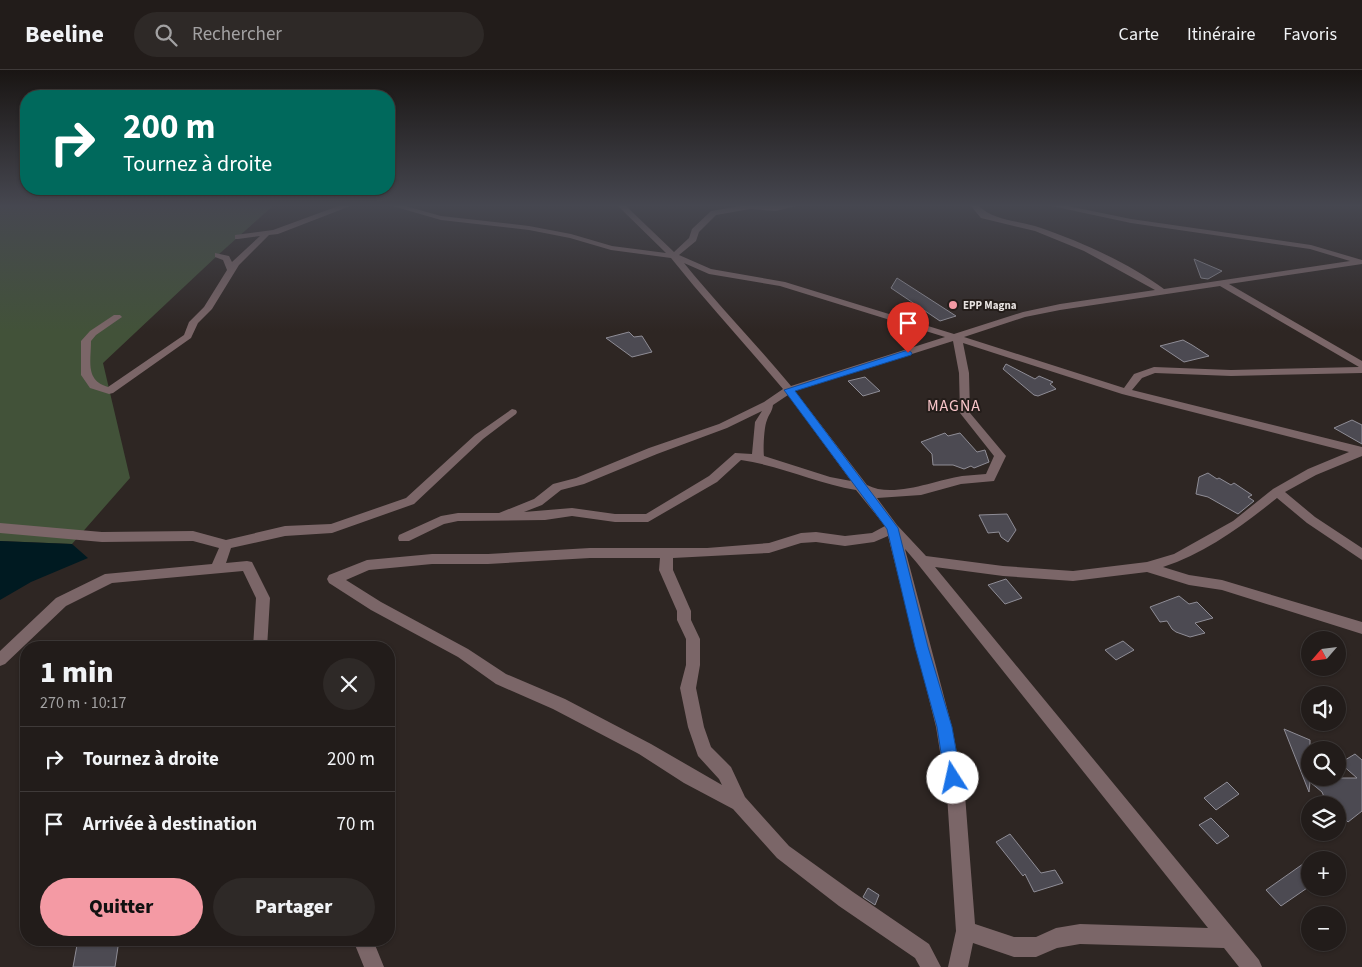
<!DOCTYPE html>
<html lang="fr">
<head>
<meta charset="utf-8">
<style>
	body { margin:0; font-family:"Source Sans 3",sans-serif; background:#2e2927; color:#f1f3f6; height:100vh; display:flex; flex-direction:column; font-size:19px; white-space:nowrap }
	* { box-sizing:border-box; margin:0 }
	p { font-size:16px; color:#a2a1a2 }
	.icon { flex:none; width:28px; height:28px; fill:none; stroke:currentColor; stroke-width:2; stroke-linecap:round; stroke-linejoin:round }
	.map { position:relative; flex:1; overflow:hidden }
	.panel { position:absolute; left:20px; top:571px; width:375px; height:305px; display:flex; flex-direction:column; background:#221c1a; border-radius:20px; box-shadow:0 1px 4px #0004,0 0 0 1px #3f3a39 }
	.panel>* { flex:none }
	.hud { position:absolute; left:20px; top:20px; width:375px; height:105px; border-radius:20px; box-shadow:0 1px 4px #0004,0 0 0 1px #3f3a39; background:#00695c; color:#fff; overflow:hidden }
	.needle { width:32px; rotate:242deg }
	.tools { position:absolute; left:1301px; top:561px; display:grid; gap:10px }
	.tools a { display:grid; place-items:center; width:45px; height:45px; border-radius:50%; background:#221c1a; box-shadow:0 1px 4px #0004,0 0 0 1px #3f3a39; font-size:25px }
	.pin { position:absolute; display:grid; place-items:center; width:42px; height:42px; color:#fff; margin:-51px -21px; border-radius:50% 50% 50% 0; rotate:-45deg; box-shadow:0 0 5px #0007 }
	.pin .icon { rotate:45deg }
	.me { position:absolute; width:55px; margin:-28px; rotate:350deg; stroke-linejoin:round; filter:drop-shadow(0 0 4px #0008) }
	.turn { display:flex; align-items:center; gap:18px; height:105px; padding:0 20px; font-size:22px }
	.turn .icon { width:65px; height:65px; stroke-width:2.5 }
	.turn b { display:block; font-size:35px; line-height:42px }
	.round { display:grid; place-items:center; flex:none; width:52px; height:52px; border-radius:26px; background:#2e2927 }
	.summary { display:flex; align-items:center; justify-content:space-between; height:85px; padding:0 20px }
	h1 { font-size:30px; font-weight:800; line-height:38px }
	.cta { display:flex; gap:10px; margin-top:auto; padding:10px 20px }
	.cta a { flex:1; height:58px; border-radius:30px; background:#f49aa4; color:#111; font-size:20px; font-weight:800; line-height:58px; text-align:center }
	.cta a+a { background:#2e2927; color:#f1f3f6 }
	ul { padding:0; list-style:none }
	li { display:flex; align-items:center; gap:15px; height:65px; padding:0 20px; border-top:1px solid #3f3a39 }
	li div { flex:1 }
	li b { display:block; font-size:19px }
	li em { font-style:normal }
	header { display:flex; align-items:center; gap:30px; box-sizing:border-box; height:70px; padding:0 25px; background:#221c1a; border-bottom:1px solid #3f3a39 }
	header strong { font-size:24px }
	nav { display:flex; gap:28px; margin-inline-start:auto; font-size:18px }
	.search { width:350px; height:45px; background:#2e2927; display:flex; align-items:center; gap:12px; box-sizing:border-box; padding:0 18px; border-radius:28px; color:#a2a1a2; font-size:19px }
	.map>svg:first-child { display:block }
	.green { fill:#425239 }
	.water { fill:#001a21 }
	.building { fill:#4c4a52; stroke:#8f8d96 }
	.lines { fill:none; stroke-linecap:round; stroke-linejoin:round }
	.minor { fill:#7b6668; fill-rule:evenodd }
	.route { fill:#1a73e8; stroke:#114b97 }
	.poi-dot { fill:#f49aa4; stroke:#241d1a; stroke-width:2 }
	.labels { text-anchor:middle; dominant-baseline:central; stroke-width:4; stroke-linejoin:round; paint-order:stroke }
	.far-poi-label { font-size:11px; font-weight:bold; fill:#e7e2e0; stroke:#241d1a; text-anchor:start }
	.quarter-label { font-size:16px; letter-spacing:1px; fill:#fac6ca; stroke:#241d1a }
</style>
</head>
<body>
<header>
<strong>Beeline</strong>
<div class="search"><svg class="icon" aria-label="search" viewBox="0 0 24 24"><circle cx="10" cy="10" r="6"/><path d="M15 15l6 6"/></svg>Rechercher</div>
<nav><a>Carte</a><a>Itinéraire</a><a>Favoris</a></nav>
</header>
<div class="map">
<svg width="1362" height="897" viewBox="0 0 1362 897">
	<rect width="100%" height="100%" fill="#2e2623"/>
	<path class="green" d="M0 135H274L218 185 103 293 130 408 72 474 0 471Z"/>
	<path class="water" d="M0 471 72 474 88 488 31 512 0 530Z"/>
	<path class="building" d="M1194 189 1222 201 1208 209 1201 208Z
		M897 208 956 246 940 251 891 218Z
		M629 262 634 267 642 266 652 282 632 287 606 268Z
		M1183 270 1192 275 1209 286 1184 292 1160 276Z
		M1006 294 1035 309 1039 306 1053 312 1050 314 1056 319 1038 326 1034 325 1003 299Z
		M865 307 880 321 863 326 848 311Z
		M1352 350 1362 355V374L1334 358Z
		M945 363 948 366 960 363 977 382 985 380 989 392 974 398 971 396 964 399 953 395H933L932 384 921 372Z
		M1208 403 1217 409 1219 408 1231 415 1234 413 1252 425 1248 427 1254 431 1238 444 1208 427 1196 424 1199 407Z
		M1007 444 1016 460 1008 472 1001 467 999 462 988 463 979 445Z
		M1006 509 1022 528 1005 534 988 515Z
		M1179 526 1189 534 1197 532 1213 548 1195 553 1205 563 1190 567 1176 562 1172 559 1167 551 1160 552 1150 537Z
		M1123 571 1134 580 1116 590 1105 580Z
		M1284 659 1310 670V708H1357L1340 693 1355 684 1362 690V741L1348 752 1338 742V735L1330 733 1325 729 1322 722 1310 712 1309 722Z
		M1227 712 1239 724 1216 740 1204 728Z
		M1211 748 1229 766 1217 774 1199 755Z
		M1010 764 1041 803 1055 800 1063 813 1034 822 1025 804 1023 806 996 772Z
		M1310 789V816L1281 836 1266 820Z
		M868 818 879 825 875 835 863 827Z
		M93 870H119L115 897H73L77 875Z"/>
	<g class="lines">
		<path class="minor" d="M341 135H353L278 164 269 165 239 195 212 239 198 253 191 268 113 323 109 324 90 318 81 305V271L90 261 114 245H120L122 247 96 265 91 271C91 292 85 310 108 317L184 265 189 252 204 237 227 200 223 190 215 187V183L229 186 232 192 260 166 238 169H235V165L273 160Z
			M389 135H402L441 146 529 156 571 164 612 176 666 183 617 135H625L674 182 689 168 692 159 711 141 746 135H800L776 141 750 139 716 145 699 162 696 171 679 185 711 199 785 212 954 264 1023 242 1060 234 1155 220 1084 181 1035 161 981 148 970 135H978C994 152 1020 150 1041 158 1080 171 1132 195 1164 219L1350 191 1310 179 1131 153 1047 135H1063L1131 149 1311 175 1362 190V194L1229 214 1362 291V303L1231 306 1155 303 1142 308 1132 320 1362 377V386L1316 405 1285 422 1315 447 1362 478V490L1307 453 1277 428C1242 456 1206 483 1163 497L1189 505 1222 510 1362 552V564L1222 520 1189 515 1147 502 1073 511 1003 506 935 497 1259 890 1262 897H1239L1224 878 1080 874 1057 878 1036 887H1014L973 873 968 897H948L956 861 947 725 936 657 888 466 874 472 845 476 816 472 801 473 769 483 673 488V500L691 541V550L700 569V595L696 618 704 657 711 677 731 697 745 727 789 776 853 822 929 874 941 897H920L915 888 839 836 777 788 733 739 684 713 639 684 553 639 496 614 458 587 371 540 329 513 327 509 329 505 367 490 432 484H488L590 478H707L769 473 801 463 816 462 845 466 872 463 885 456 856 420C817 413 781 396 741 390L717 412 648 452H615L572 446 545 450 458 451 444 454 409 471H399L398 468 399 465 441 446 458 443H499L534 429 553 414 576 408 649 378 719 354 764 332 783 319C746 275 707 233 671 188L611 180 570 168 529 160 441 150ZM684 193 709 204 780 216 945 267 791 316C756 274 719 236 684 193ZM1220 216 1359 297 1231 300 1154 297 1134 304 1124 318 964 267 1025 247 1060 240ZM953 271 959 303 960 343 994 386 986 404C978 405 970 405 962 406 935 410 893 429 867 415L795 321ZM963 273 1122 324 1349 382 1308 399 1273 419 1233 451 1174 484 1147 492 1073 501 1003 496 926 486 897 455 877 428 921 425 961 414 994 411 1006 386 970 343 969 303ZM788 325 851 411 830 407 764 386C763 380 764 356 767 350 769 344 772 342 773 335ZM762 341 755 352 752 384 735 383 709 406 646 444H615L572 438 524 442 542 435 561 420 584 414 657 384 727 358ZM905 479 917 493 1208 858 1080 854 1056 858 1036 867H1014L975 854 965 725 952 657ZM590 488H660L659 500 677 541V550L686 569V595L680 618 688 657 698 686 719 709 722 715 651 674 565 629 506 604 468 579 381 532 346 510 369 500 432 494H488Z
			M512 339 516 340 517 342 516 344 483 369 414 434 332 463 285 466 231 478 226 493 247 491 252 492 270 528 267 578H253L256 528 243 501 112 513 66 536 5 594 0 596V581L56 528 105 504 212 494 219 478 193 471 102 472 0 463V453L102 462 193 461 226 470 285 456 331 454 406 428 475 365Z
			M353 870H373L384 897H364Z"/>
	</g>
	<linearGradient id="sky" x2="0" y2="1"><stop stop-color="#191513"/><stop offset="0.52" stop-color="#464750"/><stop offset="1" stop-color="#464750" stop-opacity="0"/></linearGradient>
	<rect width="1362" height="261" fill="url(#sky)"/>
	<path class="route" d="M908 280 912 283 911 285 795 321 898 458 928 577 952 657 961 708 959 713 953 716 948 713 945 708 937 657 915 577 887 459 784 320Z"/>
	<circle class="poi-dot" cx="953" cy="235" r="5"/>
	<g class="labels">
		<g class="far-poi-label">
			<text x="963" y="235">EPP Magna</text>
		</g>
		<g class="quarter-label">
			<text x="954" y="336">MAGNA</text>
		</g>
	</g>
</svg>
<div class="tools">
<a><svg class="needle" viewBox="-14 -14 28 28"><path d="M0-13l5 13h-10z" fill="#e53935"/><path d="M0 13l5-13h-10z" fill="#a2a1a2"/></svg></a>
<a><svg class="icon" aria-label="sound" viewBox="0 0 24 24"><path d="M4 9h4l5-4v14l-5-4H4zM17 9q2 3 0 6"/></svg></a>
<a><svg class="icon" aria-label="search" viewBox="0 0 24 24"><circle cx="10" cy="10" r="6"/><path d="M15 15l6 6"/></svg></a>
<a><svg class="icon" aria-label="layers" viewBox="0 0 24 24"><path d="M12 4l9 5-9 5-9-5zM3 14l9 5 9-5"/></svg></a>
<a>+</a>
<a>−</a>
</div>
<div class="pin" style="left:908px;top:283px;background:#d93025"><svg class="icon" aria-label="arrive" viewBox="0 0 24 24"><path d="M6 21V4h12l-3 4 3 4H6"/></svg></div>
<svg class="me" style="left:953px;top:708px" viewBox="-20 -20 40 40"><circle r="19" fill="#fff"/><path d="M0-13L10 11 0 6-10 11z" fill="#1a73e8"/></svg>
<div class="hud">
<div class="turn"><svg class="icon" aria-label="right" viewBox="0 0 24 24"><path d="M7 20v-9h11M14 6l5 5-5 5"/></svg><div><b>200 m</b>Tournez à droite</div></div>
</div>
<section class="panel">
<div class="summary"><div><h1>1 min</h1><p>270 m · 10:17</p></div><a class="round"><svg class="icon" aria-label="close" viewBox="0 0 24 24"><path d="M6 6l12 12M18 6L6 18"/></svg></a></div>
<ul>
<li><svg class="icon" aria-label="right" viewBox="0 0 24 24"><path d="M7 20v-9h11M14 6l5 5-5 5"/></svg><div><b>Tournez à droite</b></div><em>200 m</em></li>
<li><svg class="icon" aria-label="arrive" viewBox="0 0 24 24"><path d="M6 21V4h12l-3 4 3 4H6"/></svg><div><b>Arrivée à destination</b></div><em>70 m</em></li>
</ul>
<div class="cta"><a>Quitter</a><a>Partager</a></div>
</section>
</div>
</body>
</html>
